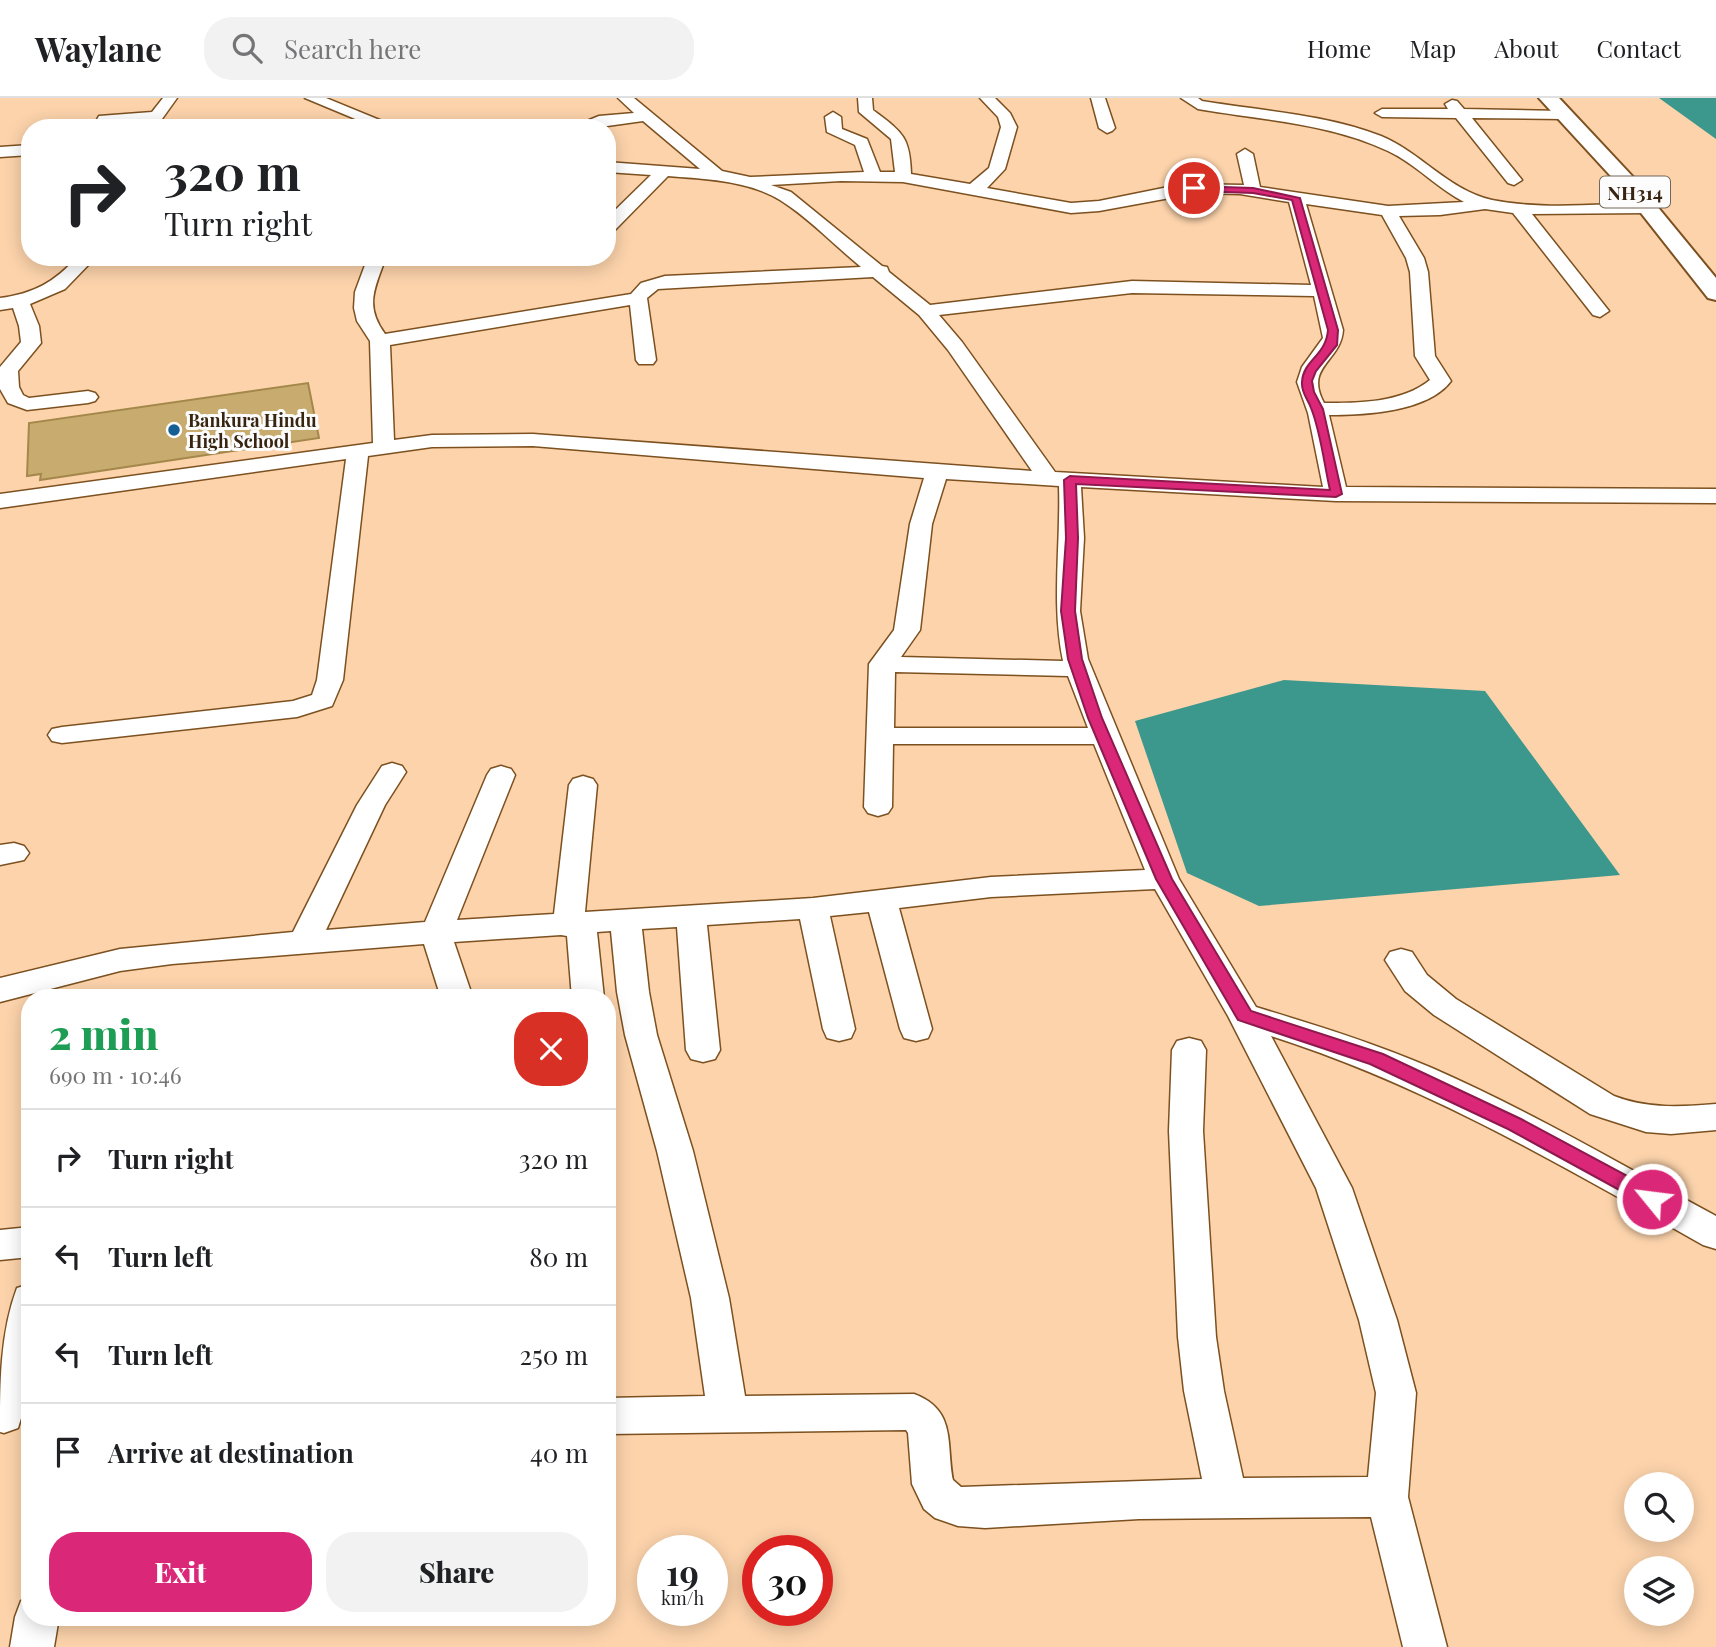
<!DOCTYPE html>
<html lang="en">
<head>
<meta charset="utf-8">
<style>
	body { margin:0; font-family:"Playfair Display",serif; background:#f2f2f2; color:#202124; height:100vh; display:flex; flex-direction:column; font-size:26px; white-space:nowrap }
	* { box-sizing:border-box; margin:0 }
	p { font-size:23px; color:#757577 }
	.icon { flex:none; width:38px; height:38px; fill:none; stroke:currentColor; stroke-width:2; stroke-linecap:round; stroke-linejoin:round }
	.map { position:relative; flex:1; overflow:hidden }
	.details { position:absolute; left:21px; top:891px; width:595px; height:637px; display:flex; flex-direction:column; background:#fff; border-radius:28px; box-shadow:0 4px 18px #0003 }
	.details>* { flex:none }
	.top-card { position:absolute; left:21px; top:21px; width:595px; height:147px; border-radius:28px; box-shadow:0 4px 18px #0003; background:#fff; color:#202124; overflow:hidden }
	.tools { position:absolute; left:1624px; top:1374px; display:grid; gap:14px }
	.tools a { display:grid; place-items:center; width:70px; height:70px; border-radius:50%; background:#fff; box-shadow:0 4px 18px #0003; font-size:35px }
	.speed { position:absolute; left:637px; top:1437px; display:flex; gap:14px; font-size:35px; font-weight:700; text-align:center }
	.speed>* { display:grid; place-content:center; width:91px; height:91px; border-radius:50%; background:#fff; box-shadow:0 4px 18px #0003; line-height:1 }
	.speed small { font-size:18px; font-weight:400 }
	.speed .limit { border:10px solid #d22; background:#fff; color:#111 }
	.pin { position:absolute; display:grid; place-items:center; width:60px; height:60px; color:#fff; margin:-30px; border:4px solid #fff; border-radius:50%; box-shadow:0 2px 7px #0007 }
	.me { position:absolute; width:77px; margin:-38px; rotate:299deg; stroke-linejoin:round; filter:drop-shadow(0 0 5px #0008) }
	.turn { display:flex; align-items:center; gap:24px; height:147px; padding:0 28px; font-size:32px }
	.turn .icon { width:91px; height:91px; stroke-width:2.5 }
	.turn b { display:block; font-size:49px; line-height:60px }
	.round { display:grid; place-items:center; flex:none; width:74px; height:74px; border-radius:28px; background:#f2f2f2 }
	.head { display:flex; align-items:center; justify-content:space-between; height:119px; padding:0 28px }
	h1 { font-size:42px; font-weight:800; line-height:52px; color:#1e9e55 }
	.cta { display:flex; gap:14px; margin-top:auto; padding:14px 28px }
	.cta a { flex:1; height:80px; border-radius:28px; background:#db2777; color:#fff; font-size:28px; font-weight:800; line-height:80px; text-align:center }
	.cta a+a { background:#f2f2f2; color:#202124 }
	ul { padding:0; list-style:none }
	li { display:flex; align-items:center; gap:21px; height:98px; padding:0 28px; border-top:2px solid #e0e0e0 }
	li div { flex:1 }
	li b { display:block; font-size:26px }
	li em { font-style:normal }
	header { display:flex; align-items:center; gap:42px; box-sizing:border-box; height:98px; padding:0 35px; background:#fff; border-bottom:2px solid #e0e0e0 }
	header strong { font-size:33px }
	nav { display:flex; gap:38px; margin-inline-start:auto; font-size:24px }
	.search { width:490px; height:63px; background:#f2f2f2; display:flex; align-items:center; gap:18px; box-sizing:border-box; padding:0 24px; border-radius:28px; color:#757577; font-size:26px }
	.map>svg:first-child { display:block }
	.water { fill:#3c978d }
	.building { fill:#c8ab6e; stroke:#a4884b; stroke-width:2 }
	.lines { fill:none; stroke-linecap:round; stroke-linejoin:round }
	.minor-casing { stroke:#7c501f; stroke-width:3 }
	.highway-casing { stroke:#7c501f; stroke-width:4 }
	.minor { fill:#fff; fill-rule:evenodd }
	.highway { fill:#fff; fill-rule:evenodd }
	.route { fill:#db2777; stroke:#8e194d; stroke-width:2 }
	.poi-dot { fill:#165f93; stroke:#fcfcfc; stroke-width:2.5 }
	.labels { text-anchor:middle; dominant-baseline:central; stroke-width:6; stroke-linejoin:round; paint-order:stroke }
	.far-poi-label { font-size:18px; font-weight:bold; fill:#382511; stroke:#fcfcfc; text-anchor:start }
	.shield { fill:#fcfcfc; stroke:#736658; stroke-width:2 }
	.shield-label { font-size:19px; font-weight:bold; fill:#382511 }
</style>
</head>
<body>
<header>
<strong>Waylane</strong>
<div class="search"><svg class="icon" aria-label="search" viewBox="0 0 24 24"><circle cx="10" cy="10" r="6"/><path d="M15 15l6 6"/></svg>Search here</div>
<nav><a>Home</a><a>Map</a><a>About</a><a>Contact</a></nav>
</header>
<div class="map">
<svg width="1716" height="1549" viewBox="0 0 1716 1549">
	<rect width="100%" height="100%" fill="#fcd3ab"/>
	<path class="water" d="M1659 0H1716V41Z
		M1284 582 1485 593 1620 777 1259 808 1187 775 1135 623Z"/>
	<path class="building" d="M308 285 319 340 40 382 41 376 27 378 29 325Z"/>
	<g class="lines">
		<g class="minor-casing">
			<path id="minor" d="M163 0H177L162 21 109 25 107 30H92L99 18 152 14Z
				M305 0H326L399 30H377Z
				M618 0H634L722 73 750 79 864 74 855 47 827 34 825 19 833 14 841 19 842 31 867 41 880 74H895L891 41 859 14 858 0H872L873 12C902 34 910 38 911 76L970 86 989 70 1001 29 998 19 980 0H995L1010 15 1017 29 1005 71 987 90 1071 105 1099 103 1183 86 1244 87 1237 56 1245 51 1253 56 1260 89 1388 108 1464 104C1437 90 1416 66 1388 53 1329 25 1261 22 1198 11L1181 0H1198L1202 3C1262 13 1325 16 1381 38 1420 54 1450 93 1492 102 1542 112 1596 106 1647 105L1655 110 1647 115 1532 116 1609 213 1600 219 1593 217 1513 115 1485 111 1440 117 1399 118 1424 160 1428 174 1435 258 1451 283C1428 314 1364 317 1329 317L1346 389 1716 391V405L1336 403 1081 389 1084 440 1080 513 1088 561 1179 781 1256 909C1315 927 1374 945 1432 970 1530 1013 1622 1067 1716 1118V1151L1703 1147C1563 1068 1425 987 1271 938L1352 1090 1397 1222 1416 1295 1408 1399 1447 1549H1403L1371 1419 1139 1421 985 1430 958 1428 935 1420 924 1411 912 1386 908 1335 906 1332 607 1336V1300L705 1298 691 1200 657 1053 625 937 617 894 611 833 597 834 604 900H572L567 838 561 837 454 844 473 900H441L424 846 172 866 120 873 0 904V880L120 851 293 834 357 707 382 668 392 665 402 668 406 674 385 707 326 832 425 824 487 677 491 671 501 668 511 671 515 677 457 822 554 816 569 687 573 681 583 678 593 681 597 687 585 814 813 800 991 779 1145 772 1094 646H893L892 709 888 715 878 718 868 715 864 709 869 566 894 532 910 426 924 380 533 348 432 349 368 358 343 582 332 608 297 619 62 645 52 643 48 637 52 631 62 629 293 603 312 597 317 582 346 361 0 410V396L373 345 370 243 357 223 354 210 355 194 368 159H386C375 190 364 207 385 236L631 196 641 185 665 178 861 169C834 147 809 120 780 102 747 82 705 81 668 78L613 134 607 135V120L651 77 607 74V64L700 71 643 23 593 30H570L599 18 634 15ZM841 83 903 84 1071 115 1099 113 1197 95 1240 96 1289 104 1311 187 1132 183 930 207 889 174 887 169 882 168 791 94 771 87ZM1306 106 1382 117 1406 160 1410 174 1415 258 1430 282C1402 305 1358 305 1324 305 1304 268 1341 264 1343 232ZM873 179 919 217 948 252 1032 373 533 336 432 337 394 342 390 247 630 207 636 262 639 266H653L656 262 647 200 658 191ZM1132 195 1314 198 1323 240 1302 269 1297 284 1308 315 1323 389 1055 374 962 244 939 217ZM946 381 1059 388C1061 446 1051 505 1063 563L901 559 920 532 932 426ZM895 574 1068 578 1088 630H894ZM1155 791 1228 918 1316 1090 1359 1222 1376 1295 1368 1379 1243 1380 1224 1293 1216 1239 1203 1033 1206 952 1201 943 1189 940 1177 943 1172 952 1169 1033 1178 1239 1184 1293 1202 1381 961 1389 953 1382C946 1346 957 1312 914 1296L745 1298 729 1200 693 1053 657 937 649 894 642 831 677 829 686 952 691 961 703 964 715 961 720 952 707 827 800 821 823 931 827 940 839 943 851 940 855 931 830 818 869 814 900 931 904 940 916 943 928 940 932 931 899 810 991 799Z
				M1091 0H1105L1115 30 1112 33 1107 35 1099 30Z
				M1452 2 1457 3 1464 11 1563 13 1570 17 1563 21 1472 20 1522 82 1514 87 1508 85 1456 20 1382 19 1375 15 1382 11H1448L1445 6Z
				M30 47V57L0 59V49Z
				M77 159H96L65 191 30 206 39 228 41 245 18 273 19 289 23 297 29 300 88 293 95 295 98 299 95 303 88 305 27 312 8 305 0 291V269L21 244 19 228 13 210 0 212V200C33 196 55 184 77 159Z
				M14 745 24 748 29 755 24 762 0 767V747Z
				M1401 851 1412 854 1427 877 1456 901 1614 998C1648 1011 1680 1009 1716 1006V1032L1671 1036 1646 1034 1590 1016 1434 917 1405 893 1385 862 1390 854Z
				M30 1129V1159L0 1162V1132Z
				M30 1186V1291L18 1330 4 1335 0 1334C0 1286 0 1235 17 1190Z
				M30 1500V1519H59L54 1549H10L15 1519 21 1503Z"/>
		</g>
		<g class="highway-casing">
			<path id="highway" d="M1539 0H1559L1633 79 1716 180V202L1708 200 1619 87Z"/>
		</g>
		<use href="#minor" class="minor"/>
		<use href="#highway" class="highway"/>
	</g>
	<path class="route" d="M1191 88 1253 90 1300 100 1338 232 1337 247 1316 273 1312 283 1314 294 1323 311 1342 396 1336 399 1076 386 1078 440 1075 513 1082 561 1102 620 1172 781 1251 913 1383 956 1521 1021 1659 1095 1662 1101 1659 1106 1652 1109 1645 1106 1508 1031 1370 966 1238 922 1156 781 1088 620 1068 561 1061 513 1066 440 1064 382 1070 378 1330 392C1324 366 1321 335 1311 310 1308 301 1301 295 1302 284 1303 262 1326 258 1328 232L1292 102 1253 95 1194 93 1189 90Z"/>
	<circle class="poi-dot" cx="174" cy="332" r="7"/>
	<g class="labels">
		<g class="far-poi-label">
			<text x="188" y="322">Bankura Hindu<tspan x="188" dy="21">High School</tspan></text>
		</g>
		<rect class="shield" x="1600" y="78.5" width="70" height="31" rx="5"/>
		<g class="shield-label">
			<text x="1635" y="94">NH314</text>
		</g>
	</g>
</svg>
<div class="tools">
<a><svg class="icon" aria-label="search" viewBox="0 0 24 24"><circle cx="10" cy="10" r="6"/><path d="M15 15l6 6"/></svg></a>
<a><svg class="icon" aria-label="layers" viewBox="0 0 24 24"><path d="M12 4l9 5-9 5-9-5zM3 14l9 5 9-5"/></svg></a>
</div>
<div class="speed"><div>19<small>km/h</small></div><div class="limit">30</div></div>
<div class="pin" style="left:1194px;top:90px;background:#d93025"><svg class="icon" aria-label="arrive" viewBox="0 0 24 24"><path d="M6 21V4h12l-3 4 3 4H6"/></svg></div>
<svg class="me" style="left:1652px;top:1101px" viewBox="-20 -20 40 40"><circle r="17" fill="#db2777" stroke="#fff" stroke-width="3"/><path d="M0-11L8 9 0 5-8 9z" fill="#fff"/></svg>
<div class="top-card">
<div class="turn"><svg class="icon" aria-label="right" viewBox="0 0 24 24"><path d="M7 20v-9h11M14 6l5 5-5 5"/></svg><div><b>320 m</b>Turn right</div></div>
</div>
<section class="details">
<div class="head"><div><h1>2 min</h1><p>690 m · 10:46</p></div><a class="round" style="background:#d93025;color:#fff"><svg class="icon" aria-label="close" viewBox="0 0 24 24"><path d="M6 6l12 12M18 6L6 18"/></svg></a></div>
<ul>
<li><svg class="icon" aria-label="right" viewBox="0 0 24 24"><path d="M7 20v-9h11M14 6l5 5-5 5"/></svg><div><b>Turn right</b></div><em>320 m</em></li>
<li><svg class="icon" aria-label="left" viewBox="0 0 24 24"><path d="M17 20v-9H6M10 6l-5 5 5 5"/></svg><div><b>Turn left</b></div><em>80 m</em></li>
<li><svg class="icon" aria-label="left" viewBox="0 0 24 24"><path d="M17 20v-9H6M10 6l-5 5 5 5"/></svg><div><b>Turn left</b></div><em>250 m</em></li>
<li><svg class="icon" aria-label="arrive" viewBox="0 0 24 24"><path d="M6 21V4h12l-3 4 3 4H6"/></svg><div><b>Arrive at destination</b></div><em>40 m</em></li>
</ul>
<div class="cta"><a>Exit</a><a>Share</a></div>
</section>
</div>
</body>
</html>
